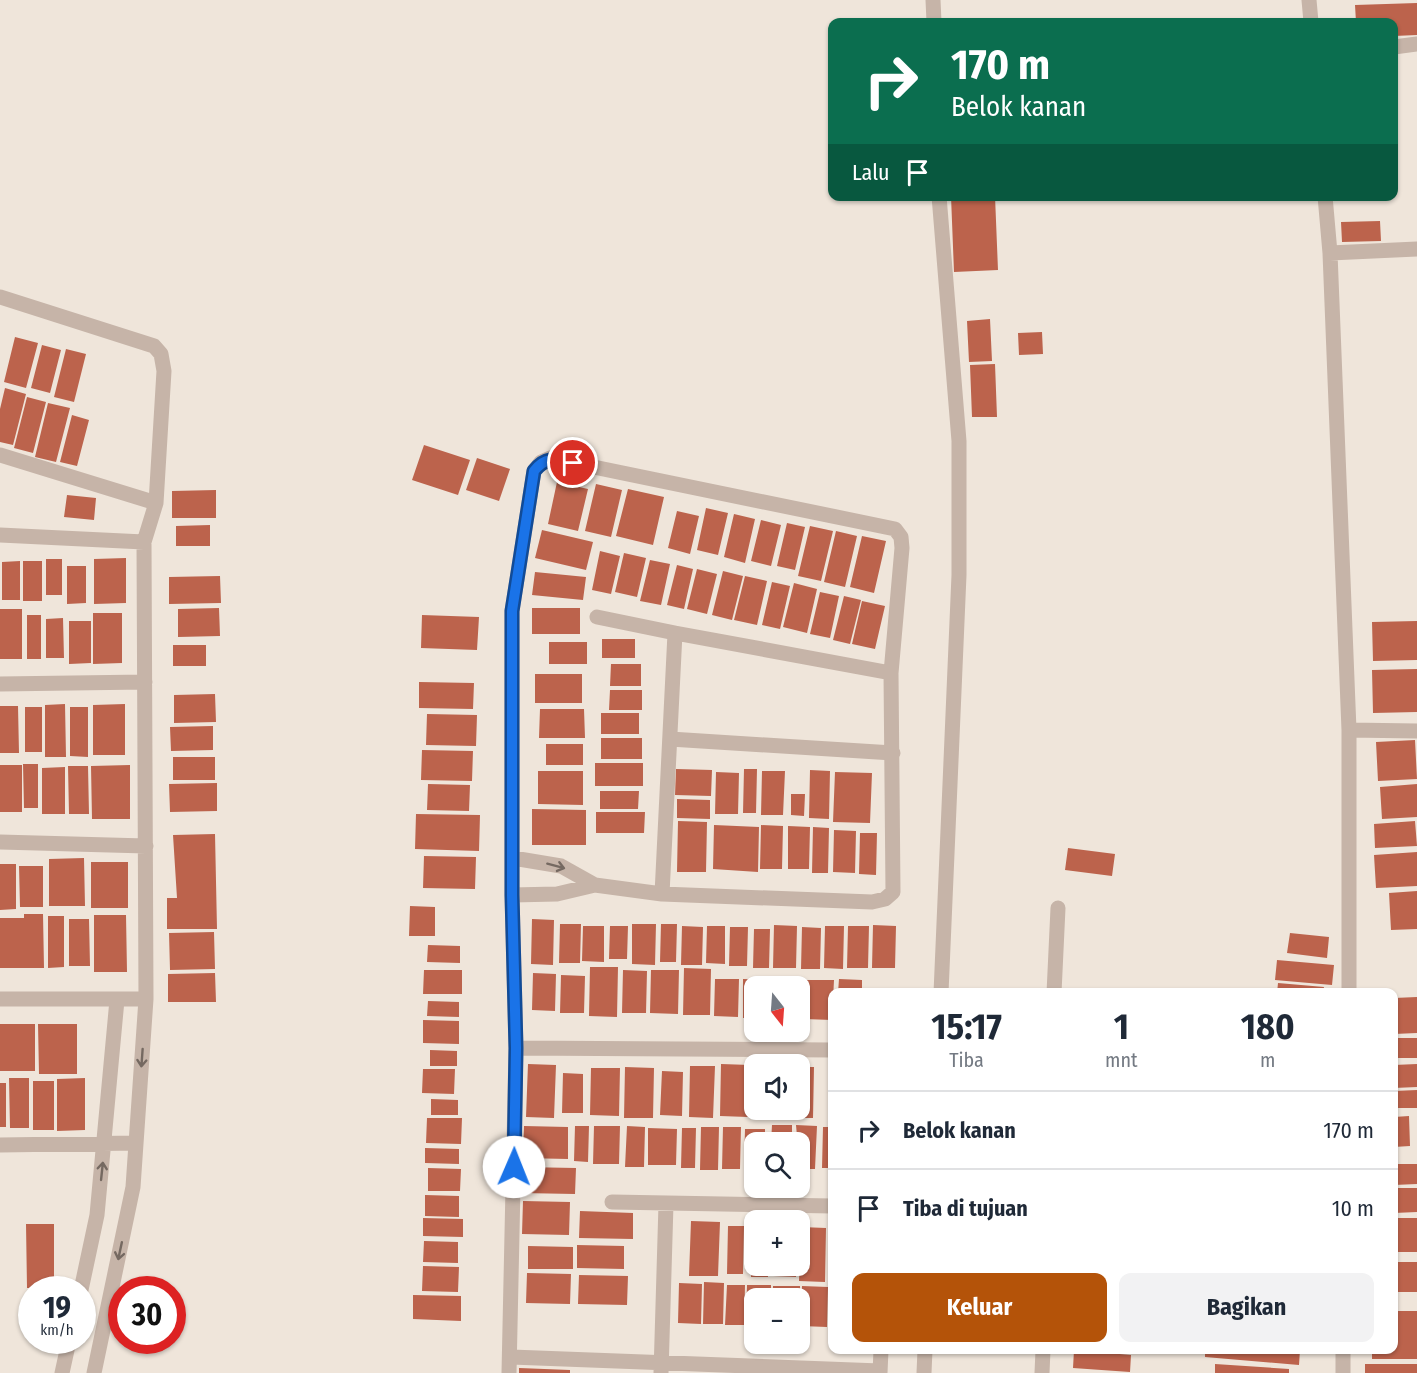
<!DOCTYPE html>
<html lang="id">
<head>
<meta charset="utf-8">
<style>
	body { margin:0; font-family:"Fira Sans Condensed",sans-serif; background:#f2f2f3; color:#1f2937; height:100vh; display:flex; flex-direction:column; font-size:22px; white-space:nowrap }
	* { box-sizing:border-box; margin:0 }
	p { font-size:20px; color:#747a83 }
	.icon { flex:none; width:33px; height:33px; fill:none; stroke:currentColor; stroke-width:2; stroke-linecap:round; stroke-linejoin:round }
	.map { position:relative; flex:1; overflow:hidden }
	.drawer { position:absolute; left:828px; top:988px; width:570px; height:366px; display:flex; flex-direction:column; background:#fff; border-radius:12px; box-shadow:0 2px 4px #0004 }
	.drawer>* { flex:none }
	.guide { position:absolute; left:828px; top:18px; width:570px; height:183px; border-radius:12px; box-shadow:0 2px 4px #0004; background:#0b6e4f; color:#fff; overflow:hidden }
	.needle { width:39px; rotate:163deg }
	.controls { position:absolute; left:744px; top:976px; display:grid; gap:12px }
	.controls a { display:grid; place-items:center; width:66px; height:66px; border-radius:12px; background:#fff; box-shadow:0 2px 4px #0004; font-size:30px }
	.speed { position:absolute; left:18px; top:1276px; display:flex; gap:12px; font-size:30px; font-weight:700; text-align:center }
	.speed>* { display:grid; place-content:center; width:78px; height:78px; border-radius:50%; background:#fff; box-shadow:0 2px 4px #0004; line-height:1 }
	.speed small { font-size:15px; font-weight:400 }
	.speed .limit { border:9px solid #d22; background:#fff; color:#111 }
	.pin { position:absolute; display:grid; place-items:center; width:51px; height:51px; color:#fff; margin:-26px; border:3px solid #fff; border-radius:50%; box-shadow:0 2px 6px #0007 }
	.me { position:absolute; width:66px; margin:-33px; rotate:1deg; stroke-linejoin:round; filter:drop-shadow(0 0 4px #0008) }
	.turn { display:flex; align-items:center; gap:21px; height:126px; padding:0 24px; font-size:27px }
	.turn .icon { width:78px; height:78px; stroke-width:2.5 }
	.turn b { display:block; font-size:42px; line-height:51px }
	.then { display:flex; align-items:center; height:57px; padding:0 24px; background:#0003; gap:12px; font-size:22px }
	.eta { display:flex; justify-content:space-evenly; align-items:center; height:102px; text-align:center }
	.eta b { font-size:36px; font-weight:700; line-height:42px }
	.primary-button { display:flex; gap:12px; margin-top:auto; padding:12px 24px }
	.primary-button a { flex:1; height:69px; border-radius:12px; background:#b45309; color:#fff; font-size:24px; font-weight:700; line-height:69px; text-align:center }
	.primary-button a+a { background:#f2f2f3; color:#1f2937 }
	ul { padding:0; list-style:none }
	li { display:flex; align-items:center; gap:18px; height:78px; padding:0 24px; border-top:2px solid #e0e1e3 }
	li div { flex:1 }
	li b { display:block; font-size:22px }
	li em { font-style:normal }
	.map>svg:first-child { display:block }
	.building { fill:#bc634c }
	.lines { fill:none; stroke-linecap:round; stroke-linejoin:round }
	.minor { stroke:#c6b4a8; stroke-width:15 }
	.oneway { stroke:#756961 }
	.route-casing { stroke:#114b97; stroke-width:15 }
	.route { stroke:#1a73e8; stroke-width:10 }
</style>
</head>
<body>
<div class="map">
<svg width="1417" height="1373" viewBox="0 0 1417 1373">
	<rect width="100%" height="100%" fill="#efe5da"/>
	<path class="building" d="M1417 3V35L1394 36V22H1356L1355 5Z
		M951 196H995L998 270 954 272Z
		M1380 221 1381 241 1342 242 1341 222Z
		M990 319 992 361 969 362 967 321Z
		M1042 332 1043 354 1019 355 1018 333Z
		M15 337 38 343 26 388 4 382Z
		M42 345 61 350 50 393 31 388Z
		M66 349 86 354 74 402 54 397Z
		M995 364 997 417H972L970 365Z
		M5 388 26 394 13 445 0 442V409Z
		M27 397 46 402 33 453 14 448Z
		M48 403 70 408 56 462 35 457Z
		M72 415 89 420 77 466 60 462Z
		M424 445 470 460 458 495 412 480Z
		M477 458 510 469 499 501 466 490Z
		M557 482 588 489 578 531 548 524Z
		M596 484 622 490 611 537 585 531Z
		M628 489 664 497 653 545 616 536Z
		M216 490V518H172V491Z
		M67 495 96 498 94 520 64 517Z
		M706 508 728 513 718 555 697 550Z
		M677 511 699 516 690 554 668 548Z
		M734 514 755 519 745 563 724 557Z
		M761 520 781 525 771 566 751 561Z
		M787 523 805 527 795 570 777 566Z
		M210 525V546H176V526Z
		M810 526 833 531 821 581 798 576Z
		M542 530 593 542 586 570 535 558Z
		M836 531 857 536 845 587 824 582Z
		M862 536 886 541 874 593 850 587Z
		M600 551 620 556 611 594 592 590Z
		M624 553 646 558 637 597 615 592Z
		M126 558V603L94 604V559Z
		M46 559H62V595H46Z
		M650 560 670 564 661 605 640 601Z
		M20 561V600H2V562Z
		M23 561H42V601H23Z
		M677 565 693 569 684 609 667 605Z
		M67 566H86V603L67 604Z
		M697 569 717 574 707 614 687 609Z
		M723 571 743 576 732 620 712 615Z
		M535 572 586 577 583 600 532 595Z
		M220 576 221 603 169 604V577Z
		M745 576 767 581 757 625 734 620Z
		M772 582 790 586 780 629 762 625Z
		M794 583 817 589 807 633 783 627Z
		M820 592 839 596 830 638 810 634Z
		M844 596 861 600 850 644 833 640Z
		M862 601 885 606 875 649 852 644Z
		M219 608 220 636 178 637V609Z
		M532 608H580V634H532Z
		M0 609H22V659H0Z
		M93 613H122V663L93 664Z
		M27 615H41V659H27Z
		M422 615 479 617 477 650 421 648Z
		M63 618 64 658H46V619Z
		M69 621H91V663L69 664Z
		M1417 621V660L1373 661 1372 622Z
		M602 639H635V658H602Z
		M549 642H587V664H549Z
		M173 645H206V666H173Z
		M611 664H641V686H610Z
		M1417 669V712L1373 713 1372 670Z
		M535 674H582V703H535Z
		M419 682 474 683 473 709 419 708Z
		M610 690H642V710H609Z
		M215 694 216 722 174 723V695Z
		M65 704 66 757H45V705Z
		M125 704V755H93V705Z
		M0 706H18L19 753H0Z
		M25 707H42V752H25Z
		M70 707H88V757L70 756Z
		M540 709H584L585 738H539Z
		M601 713H639V734H601Z
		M427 714 477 715 476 746 426 745Z
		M213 726V750L171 751 170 727Z
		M601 738H642V759H601Z
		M1415 740 1417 779 1378 781 1376 742Z
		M546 744H583V765H546Z
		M422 750 473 751 472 781 421 780Z
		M173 757H215V780H173Z
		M595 763H643V786H595Z
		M23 764H38V808H24Z
		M0 765H22V812H0Z
		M130 765V819H92L91 766Z
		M68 766H88L89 814H69Z
		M65 767V814H42V768Z
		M676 769 712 770 711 796 675 795Z
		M744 769H757L756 813H743Z
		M810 770 830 771 829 819 809 818Z
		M538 771H583V805L538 804Z
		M762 771H785L783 815H761Z
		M716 772 739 773 738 814H715Z
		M835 772 872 773 870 823 833 822Z
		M217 783V811L170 812 169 784Z
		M428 784 470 785 469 811 427 810Z
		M1417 784V817L1382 819 1380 787Z
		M600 791H639L638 809H600Z
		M791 794H805L804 816 791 815Z
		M677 799 710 800V819L677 818Z
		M532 809 586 810V845H532Z
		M596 812H645L644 833H596Z
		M416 814 480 815 479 851 415 849Z
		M678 821 707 822 706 872H677Z
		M1415 821 1417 846 1375 848 1374 824Z
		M714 825 759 827 758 872 713 869Z
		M761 825 783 826 782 869H760Z
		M788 826 810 827 809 869H788Z
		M813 827 829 828 828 873H812Z
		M834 830 856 831 855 873 833 872Z
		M860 833H877L876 875 859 874Z
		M215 834 217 929H167V898H177L173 835Z
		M1068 848 1115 854 1112 876 1065 870Z
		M1417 852V886L1376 888 1374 855Z
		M424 856 476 857 475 889 423 888Z
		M84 858 85 906H49V859Z
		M91 862H128V908H91Z
		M0 864H16V909L0 910Z
		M19 866H43V907H20Z
		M1417 891V929L1391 930 1389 893Z
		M410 906 435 907V936H409Z
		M24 914H43L44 968H0V918H24Z
		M94 915H126L127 972H94Z
		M48 916H64V967L48 968Z
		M69 919H89L90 966H69Z
		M532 919 554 920 553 965 531 964Z
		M560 924H581L580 963H559Z
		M632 924H656L655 965 632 964Z
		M661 924H677L676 962H660Z
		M774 925 797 926 796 968H773Z
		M873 925 896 926 895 968H872Z
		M583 926H604V962L582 961Z
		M610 926H628L627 959H609Z
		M682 926 703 927 702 965H681Z
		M707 926H725V964L706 963Z
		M825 926H844L843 969 824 968Z
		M848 926H869L868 968H847Z
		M730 927H748L747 966H729Z
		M802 927 821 928 820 969H801Z
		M754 929H770L769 968H753Z
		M214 932 215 969 170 970 169 933Z
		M1290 933 1329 937 1327 958 1287 953Z
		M428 945 460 946V963L427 962Z
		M1277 960 1334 965 1332 985 1275 980Z
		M590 967H618L617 1017 589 1016Z
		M684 968 711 969 710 1015H683Z
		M424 970H462V994H423Z
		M623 970 647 971 646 1013H622Z
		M651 970H679L678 1014 650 1013Z
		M215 973 216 1002H168V974Z
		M533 973 556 974 555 1011 532 1010Z
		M561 975 585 976 584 1013H560Z
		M715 979H739L738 1017 714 1016Z
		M743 979 803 981 802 1019H800V987H754V1018H743Z
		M839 979 862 980V993H838Z
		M805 980H834L832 1020 804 1019Z
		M1278 983 1324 987 1323 993H1277Z
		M1417 997V1033L1394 1034V998Z
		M428 1001 459 1002V1017L427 1016Z
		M423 1020 459 1021V1044L423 1043Z
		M0 1024H35V1071H0Z
		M38 1024H77V1074H39Z
		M1394 1038H1417V1058H1394Z
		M430 1050 457 1051V1066H430Z
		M528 1064 556 1065 554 1118 526 1117Z
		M721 1064 750 1065 748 1117 720 1116Z
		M1417 1064V1087L1394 1088V1065Z
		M690 1066H715L713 1118 689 1117Z
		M625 1067 654 1068 653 1118H624Z
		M800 1067H814L813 1118H785V1110H800Z
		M591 1068H620L619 1116 590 1115Z
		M423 1069H455L454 1094 422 1093Z
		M662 1071 683 1072 682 1116 660 1115Z
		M753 1072 754 1110H779V1118L751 1117Z
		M563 1073 583 1074V1113H562Z
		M9 1078H29V1128H10Z
		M85 1078V1130L57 1131V1079Z
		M33 1081H54V1130H33Z
		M0 1083H6V1127H0Z
		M1417 1090V1108H1394V1091Z
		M431 1099 458 1100V1115H431Z
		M1409 1116 1410 1146 1394 1147V1117Z
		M427 1118H462L461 1144 426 1143Z
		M772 1125H792V1143H771Z
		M796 1125 817 1126 815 1169H800Z
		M524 1126 568 1127V1159L523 1158Z
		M575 1126H589L588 1162 574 1161Z
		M594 1126H620L619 1164H593Z
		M627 1126 645 1127 644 1167H625Z
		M701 1127H719L718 1170H700Z
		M723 1127H741L740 1169H722Z
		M823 1127H832V1168H822Z
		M648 1128 677 1129 676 1165H648Z
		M682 1128H696L695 1168H681Z
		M745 1129H765V1143H754V1169H744Z
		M425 1148 459 1149V1164L425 1163Z
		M1394 1164H1417V1184L1394 1185Z
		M522 1167 576 1168 575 1194 521 1193Z
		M428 1168 461 1169 460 1191H428Z
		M1394 1188H1417V1212L1394 1213Z
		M425 1195 459 1196V1217L425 1216Z
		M523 1201 570 1202 569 1235 522 1234Z
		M580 1211 633 1213V1239L579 1238Z
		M423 1218 463 1219V1237L423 1236Z
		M1394 1218H1417V1252H1394Z
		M691 1221 720 1222 718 1276H689Z
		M26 1224H54V1288H27Z
		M728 1226H744L743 1274H727Z
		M801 1227 826 1228 825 1282 799 1281Z
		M752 1228H754V1266H769L768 1277H751Z
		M424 1241 458 1242V1263L423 1262Z
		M577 1245 624 1246V1269L577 1268Z
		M528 1246 573 1247V1269H528Z
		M1394 1262H1417V1292H1394Z
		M423 1266 459 1267 458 1292 422 1291Z
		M773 1266H796V1277L773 1276Z
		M527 1273 571 1274 570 1304 526 1303Z
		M579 1275 628 1276 627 1305 578 1304Z
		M704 1282 724 1283 723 1324H703Z
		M679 1283 702 1284 701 1324 678 1323Z
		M727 1285H745L744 1325H725Z
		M747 1285H771V1299H754V1326L746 1325Z
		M773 1286H800V1299H773Z
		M802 1286 828 1287 827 1327 801 1326Z
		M413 1295 461 1296V1321L413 1319Z
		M1394 1311H1417V1359H1372V1350H1394Z
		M1074 1350 1131 1355 1130 1372 1073 1368Z
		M1205 1350H1300L1299 1365 1205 1357Z
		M1215 1364 1289 1369V1373H1215Z
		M1365 1364H1417V1373H1365Z
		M519 1368 570 1370V1373H519Z"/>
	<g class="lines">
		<path class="minor" d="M933 0 934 22
			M1309 0 1311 22
			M1394 47 1417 44
			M939 196 959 441V575L941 993
			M1325 196 1330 253 1349 730V993
			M1330 253 1417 249
			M0 297 154 346 161 354 164 371 156 503 144 542 146 999H0
			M0 455 156 503
			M0 535 144 542
			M597 617 675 633
			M0 684 145 682
			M1349 730 1417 731
			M670 739 893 753
			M0 842 146 846
			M513 858 561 866 595 885
			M662 894 675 633 891 673
			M1054 993 1058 908
			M516 1048 832 1050
			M0 1145 136 1143
			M612 1202 832 1206
			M81 1290 97 1215 117 1000
			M511 1357 880 1371
			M62 1373 69 1341
			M94 1373 133 1187 146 999
			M509 1373 516 1048 512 895V611L534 471 541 462 550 458 895 529 901 537 902 548 891 673 893 892 885 899 872 902 662 894 595 885 557 894 512 895
			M661 1373 666 1204
			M880 1373 881 1350
			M924 1373 925 1350
			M1042 1373 1043 1350
			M1343 1373V1350"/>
	</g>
	<defs><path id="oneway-shaft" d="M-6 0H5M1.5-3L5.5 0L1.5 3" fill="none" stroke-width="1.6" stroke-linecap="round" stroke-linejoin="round" transform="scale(1.5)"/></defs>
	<g class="oneway">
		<use href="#oneway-shaft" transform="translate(556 866) rotate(15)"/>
		<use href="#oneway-shaft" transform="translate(142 1058) rotate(94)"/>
		<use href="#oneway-shaft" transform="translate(102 1171) rotate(-84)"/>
		<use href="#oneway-shaft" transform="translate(120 1251) rotate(102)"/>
	</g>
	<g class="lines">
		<g class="route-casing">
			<path id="route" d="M514 1167 516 1048 512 895V611L534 471C546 456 555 459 573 463"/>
		</g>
		<use href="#route" class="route"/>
	</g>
</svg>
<div class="controls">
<a><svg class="needle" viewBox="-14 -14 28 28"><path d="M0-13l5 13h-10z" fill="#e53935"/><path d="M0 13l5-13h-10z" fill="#747a83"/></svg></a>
<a><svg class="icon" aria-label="sound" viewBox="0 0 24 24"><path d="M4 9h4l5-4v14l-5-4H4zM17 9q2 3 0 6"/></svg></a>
<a><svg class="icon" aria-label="search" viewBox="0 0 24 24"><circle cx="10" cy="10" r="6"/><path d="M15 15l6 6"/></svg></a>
<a>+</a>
<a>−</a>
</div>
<div class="speed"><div>19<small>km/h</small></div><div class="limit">30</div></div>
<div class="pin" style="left:573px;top:463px;background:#d93025"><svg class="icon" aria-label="arrive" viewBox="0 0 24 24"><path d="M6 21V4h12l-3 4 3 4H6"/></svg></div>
<svg class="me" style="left:514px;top:1167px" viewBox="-20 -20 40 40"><circle r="19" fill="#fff"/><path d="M0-13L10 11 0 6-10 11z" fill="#1a73e8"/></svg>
<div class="guide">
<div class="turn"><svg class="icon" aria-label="right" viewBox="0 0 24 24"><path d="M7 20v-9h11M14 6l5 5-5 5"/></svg><div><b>170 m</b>Belok kanan</div></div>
<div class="then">Lalu<svg class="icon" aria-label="arrive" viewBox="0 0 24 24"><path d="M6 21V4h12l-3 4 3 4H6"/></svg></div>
</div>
<section class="drawer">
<div class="eta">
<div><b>15:17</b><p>Tiba</p></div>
<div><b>1</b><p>mnt</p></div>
<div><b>180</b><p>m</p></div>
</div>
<ul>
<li><svg class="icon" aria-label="right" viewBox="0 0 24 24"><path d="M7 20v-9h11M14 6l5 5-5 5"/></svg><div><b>Belok kanan</b></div><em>170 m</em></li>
<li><svg class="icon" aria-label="arrive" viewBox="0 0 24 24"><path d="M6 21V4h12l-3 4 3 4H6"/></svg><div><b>Tiba di tujuan</b></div><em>10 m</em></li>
</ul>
<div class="primary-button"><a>Keluar</a><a>Bagikan</a></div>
</section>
</div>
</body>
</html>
